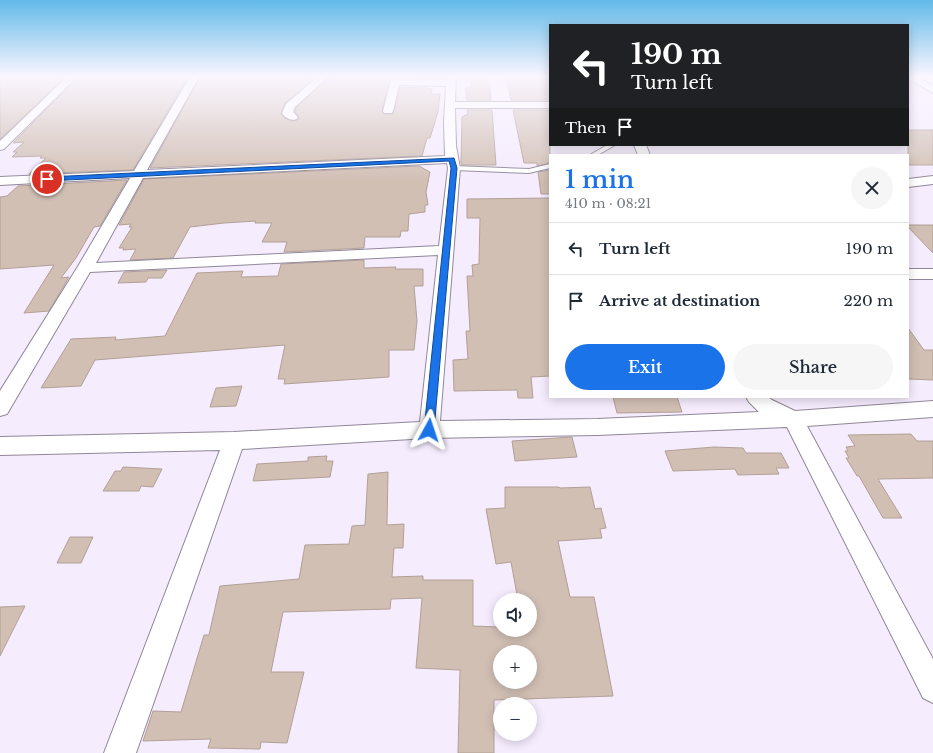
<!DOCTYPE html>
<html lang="en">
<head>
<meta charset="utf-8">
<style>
	body { margin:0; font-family:"Libre Baskerville",serif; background:#f6f6f7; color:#1f2937; height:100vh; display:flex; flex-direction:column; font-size:15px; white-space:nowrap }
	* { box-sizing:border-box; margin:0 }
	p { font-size:13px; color:#747a83 }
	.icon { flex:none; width:22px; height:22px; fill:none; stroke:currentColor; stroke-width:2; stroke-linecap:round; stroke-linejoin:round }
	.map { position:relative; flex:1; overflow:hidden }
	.drawer { position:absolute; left:549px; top:154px; width:360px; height:244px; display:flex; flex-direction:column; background:#fff; border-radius:0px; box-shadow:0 2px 10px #0003 }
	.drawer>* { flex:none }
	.top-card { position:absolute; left:549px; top:24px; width:360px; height:122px; border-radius:0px; box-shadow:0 2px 10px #0003; background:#202124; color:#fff; overflow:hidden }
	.buttons { position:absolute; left:493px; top:593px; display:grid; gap:8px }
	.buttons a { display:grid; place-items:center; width:44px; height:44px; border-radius:50%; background:#fff; box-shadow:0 2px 10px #0003; font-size:20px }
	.pin { position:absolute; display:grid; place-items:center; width:34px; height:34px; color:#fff; margin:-17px; border:2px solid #fff; border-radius:50%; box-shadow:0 1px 4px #0007 }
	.me { position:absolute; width:44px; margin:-22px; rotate:5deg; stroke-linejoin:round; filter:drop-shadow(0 0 3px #0008) }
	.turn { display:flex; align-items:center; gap:14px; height:84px; padding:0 16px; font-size:18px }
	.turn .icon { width:52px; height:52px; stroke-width:2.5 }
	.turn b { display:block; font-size:28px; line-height:34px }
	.then { display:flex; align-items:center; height:38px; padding:0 16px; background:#0003; gap:8px; font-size:15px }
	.round { display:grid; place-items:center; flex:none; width:42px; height:42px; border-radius:21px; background:#f6f6f7 }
	.summary { display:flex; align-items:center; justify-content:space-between; height:68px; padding:0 16px }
	h1 { font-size:24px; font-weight:600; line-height:30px; color:#1a73e8 }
	.cta { display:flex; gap:8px; margin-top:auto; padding:8px 16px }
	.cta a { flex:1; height:46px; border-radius:24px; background:#1a73e8; color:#fff; font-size:16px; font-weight:600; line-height:46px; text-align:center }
	.cta a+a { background:#f6f6f7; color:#1f2937 }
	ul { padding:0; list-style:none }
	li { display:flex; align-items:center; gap:12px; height:52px; padding:0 16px; border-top:1px solid #e0e1e3 }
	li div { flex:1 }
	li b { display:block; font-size:15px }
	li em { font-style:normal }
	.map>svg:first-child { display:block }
	.building { fill:#d1bfb4; stroke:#b2a096; fill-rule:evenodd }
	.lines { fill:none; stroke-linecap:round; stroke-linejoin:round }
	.service-casing { stroke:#908798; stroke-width:2 }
	.minor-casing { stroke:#908798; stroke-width:2 }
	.service { fill:#fff; fill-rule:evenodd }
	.minor { fill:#fff; fill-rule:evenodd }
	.route { fill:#1a73e8; stroke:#114b97 }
</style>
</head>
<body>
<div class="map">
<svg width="933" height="753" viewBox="0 0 933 753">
	<rect width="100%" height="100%" fill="#f5ecfe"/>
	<path class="building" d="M0 77H65L0 139Z
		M78 77H188L133 170 29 174 46 158H40L42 156 12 157 17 152H13L24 142 13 143Z
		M200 77H305L304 79H313L285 103 281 114 286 119 292 121 297 120 299 118 295 112 296 108 328 79 391 80 389 83 382 111 384 114H393L400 87 427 88 432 89 431 94H440L438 112 430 138H427L422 156 150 168Z
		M526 77H547L548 81H550V100H511L506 80H526Z
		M471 78H489L491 100H467L466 88H471Z
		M467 110H492L496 165H462L461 163 462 117 468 114Z
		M513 110H550V163L537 166V163H524Z
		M908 130H933V165H908Z
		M419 166 430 172 426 192 428 205H425V212L409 214 408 231H401L400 237H365L364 248 284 252 287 242H262L272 223H255L256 221 224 223 190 227 173 258 130 260 136 249 123 250 124 248H119L132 227H129L131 224 119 225 144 179Z
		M550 170V194H541L538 172Z
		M127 180 100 226 94 227 76 258 61 278 69 277 49 311 24 313 54 265 0 269V197L7 196 18 186Z
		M550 198V376L531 377 533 398H518L517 390 454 391 453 360 468 359 466 331H470L467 276H473L472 265 479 264 480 218H467V199Z
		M908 225H933V253L908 227Z
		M364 260V268L396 267 395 269H423V286H414L417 321 414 350H389V377L284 384 285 379H278L285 345 95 360 81 386 41 388 71 339 116 337 115 340 165 336 197 273 243 271 241 277 278 276 281 264Z
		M167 270 162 278H148L146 282 118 283 124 272Z
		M908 328 924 350H933V380L908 379Z
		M242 386 236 406 210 407 216 388Z
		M613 397H677L682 412 617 413Z
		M911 434 917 441H933V478L878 479 902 518H883L859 476H857L846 458H849L845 451H848L846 447 855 446 848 435Z
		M572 437 577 457 515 461 512 441Z
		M714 447 743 448 746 453H781L789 468H776L779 474 738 475 735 469 673 471 665 451Z
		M327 456 326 461H333L330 477 253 481 257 464 308 461V457Z
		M123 467 162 469 153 487 141 486 139 491H103L115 471H121Z
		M388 472 387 525 404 524 403 548H394L392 577 423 576V580H473V626L500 627V630H530V600H518L511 562 496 564 486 509 505 508V487H559L560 488 590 487 595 509 601 508 606 528 600 529 602 538 558 541 570 597H594L613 696 494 700V753H458L460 670 416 668 422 598 391 599 390 609 283 612 271 672H304L287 743 261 742 260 749 208 748 211 739 143 741 153 711 181 712 204 635H209L220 586 299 579 305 545 349 544 352 526 365 525 368 474ZM500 652H530V682H500Z
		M70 537H93L81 563H57Z
		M25 606 0 656V607Z"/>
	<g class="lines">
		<g class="service-casing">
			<path id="service" d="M607 145H615L598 155H590Z
				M550 164V168L529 173 454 170 451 168 454 166 529 169Z"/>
		</g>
		<g class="minor-casing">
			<path id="minor" d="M67 77H77L4 149 0 150V141Z
				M190 77H199L147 170 445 156 444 123 446 86 399 85 393 111 392 113H384L383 111 390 83 392 81 399 79 447 80 448 77H456L455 102H550V108H455L456 146 460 168 440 421 597 419 759 412 749 402 746 397H768L772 400 795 411 933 401V417L807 426 933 659V703L923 698 787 427 597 435 429 438 242 449 136 753H104L220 450 0 455V437L234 432 420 422 438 255 90 272 7 414 0 416V391L77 268 130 178 0 185V177L134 171ZM447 163 448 168 439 246 96 263 143 178Z
				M318 77H328L295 107 293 112 298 117 297 119C291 121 285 118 282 113L286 104Z
				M908 77H918L933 86V93L909 79Z
				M634 145H646L650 155H638Z
				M933 176V184L908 187V179Z
				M908 269H933V279H908Z"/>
		</g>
		<use href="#service" class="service"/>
		<use href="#minor" class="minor"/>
	</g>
	<linearGradient id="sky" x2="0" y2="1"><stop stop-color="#62bae9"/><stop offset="0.42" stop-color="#faf6ff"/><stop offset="1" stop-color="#faf6ff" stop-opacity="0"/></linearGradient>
	<rect width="933" height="182" fill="url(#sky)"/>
	<path class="route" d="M454 158 457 168 434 430 432 432H425L424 430 451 168 449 161 47 181 44 179 47 177Z"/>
</svg>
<div class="buttons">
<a><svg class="icon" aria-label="sound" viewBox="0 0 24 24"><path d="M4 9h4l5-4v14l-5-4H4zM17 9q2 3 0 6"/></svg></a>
<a>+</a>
<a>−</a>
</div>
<div class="pin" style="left:47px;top:179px;background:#d93025"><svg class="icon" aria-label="arrive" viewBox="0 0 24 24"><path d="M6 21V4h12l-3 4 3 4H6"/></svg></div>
<svg class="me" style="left:429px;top:430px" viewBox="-20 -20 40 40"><path d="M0-17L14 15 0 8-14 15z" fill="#1a73e8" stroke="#fff" stroke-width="4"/></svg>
<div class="top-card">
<div class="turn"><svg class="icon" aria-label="left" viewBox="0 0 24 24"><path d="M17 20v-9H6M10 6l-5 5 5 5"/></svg><div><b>190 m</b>Turn left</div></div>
<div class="then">Then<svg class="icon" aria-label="arrive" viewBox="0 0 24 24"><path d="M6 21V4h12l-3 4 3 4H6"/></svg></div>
</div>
<section class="drawer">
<div class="summary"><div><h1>1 min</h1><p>410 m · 08:21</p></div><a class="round"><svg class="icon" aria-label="close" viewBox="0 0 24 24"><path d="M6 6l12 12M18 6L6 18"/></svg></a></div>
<ul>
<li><svg class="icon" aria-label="left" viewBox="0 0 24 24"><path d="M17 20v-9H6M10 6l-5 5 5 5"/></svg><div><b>Turn left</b></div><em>190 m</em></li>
<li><svg class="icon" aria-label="arrive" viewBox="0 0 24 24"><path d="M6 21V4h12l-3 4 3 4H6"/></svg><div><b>Arrive at destination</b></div><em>220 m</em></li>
</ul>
<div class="cta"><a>Exit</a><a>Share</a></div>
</section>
</div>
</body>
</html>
